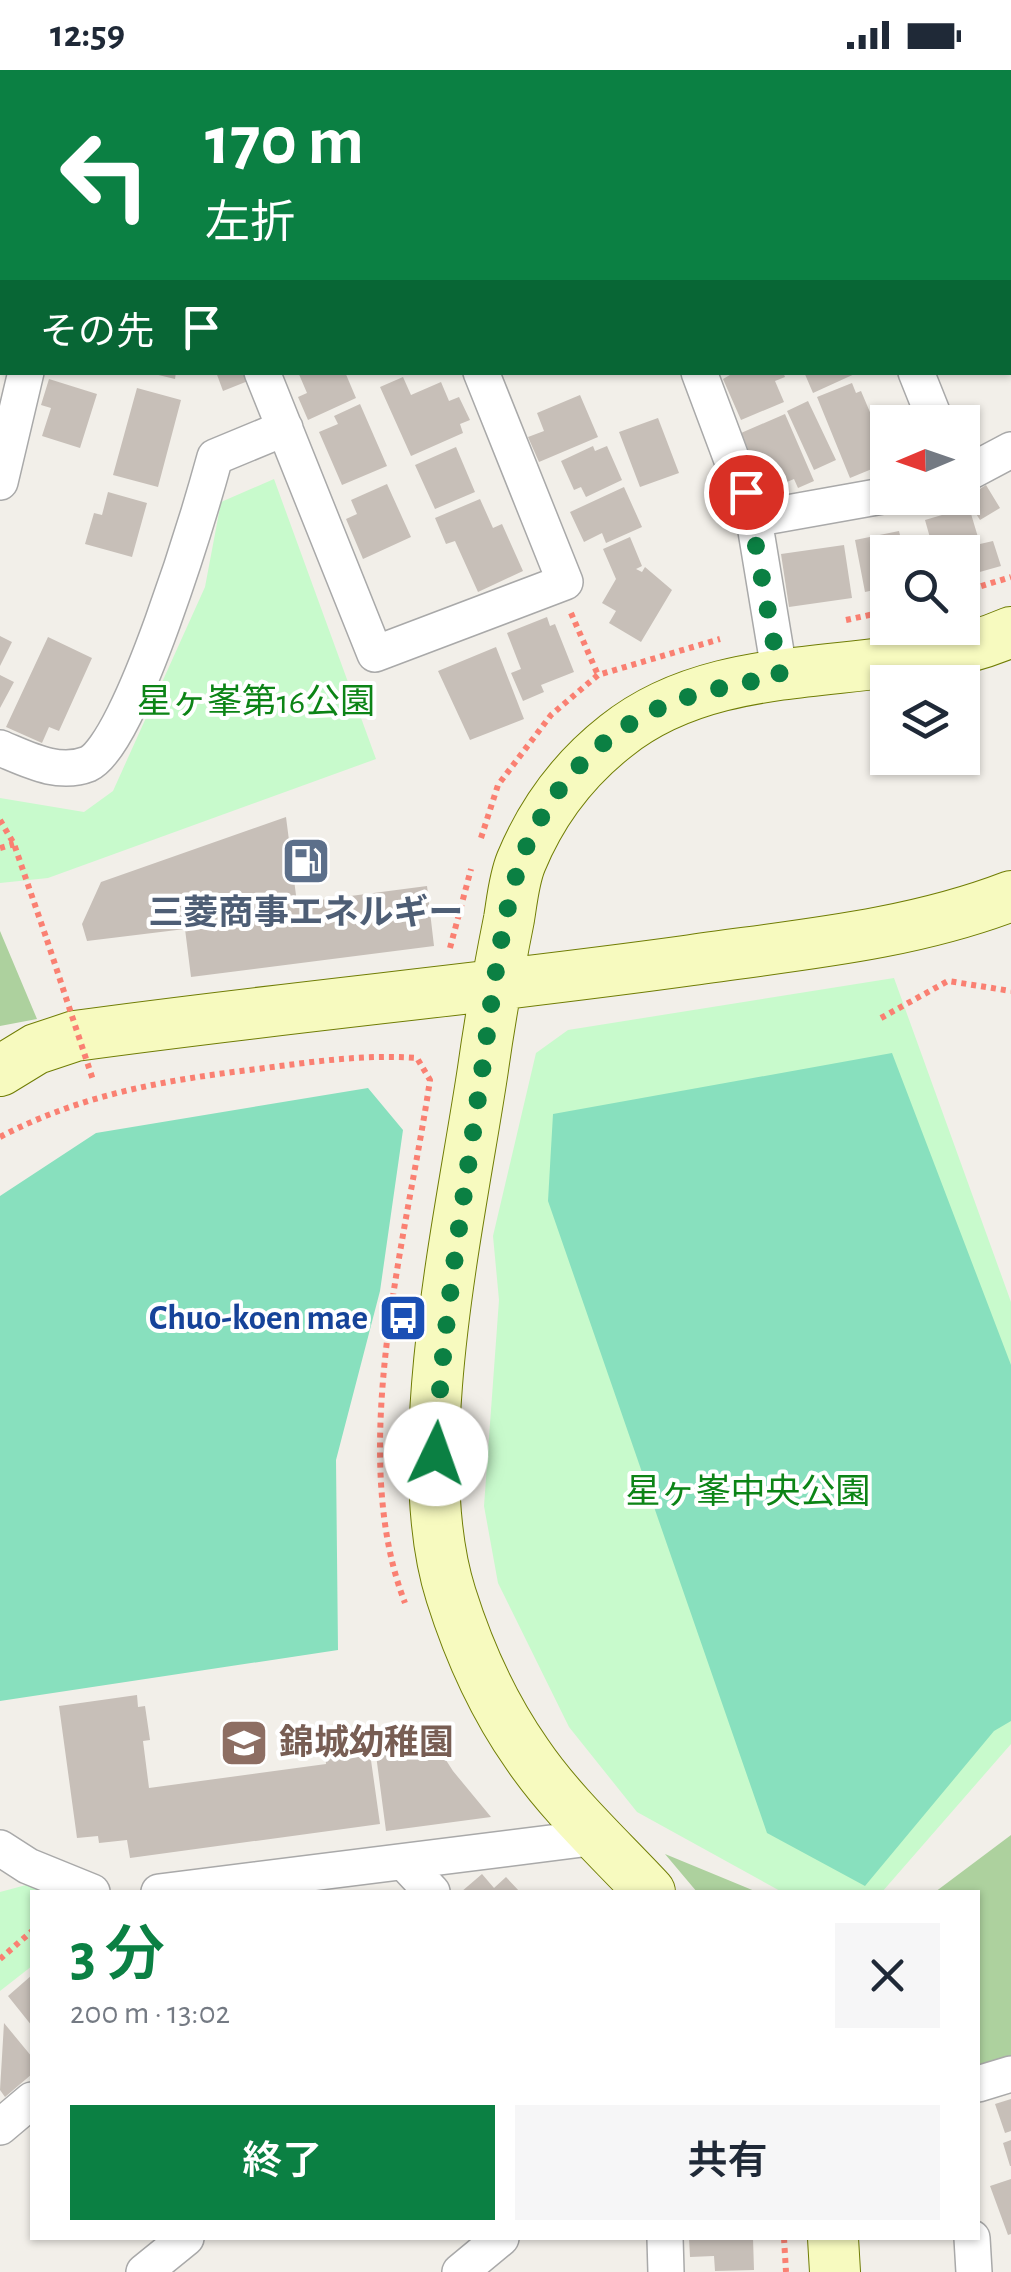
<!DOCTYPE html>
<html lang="ja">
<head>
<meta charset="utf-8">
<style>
	body { margin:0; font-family:"Alegreya Sans","Noto Sans JP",sans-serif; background:#f6f6f7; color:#1f2937; height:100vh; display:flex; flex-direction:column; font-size:38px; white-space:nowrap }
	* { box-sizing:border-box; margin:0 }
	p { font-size:32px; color:#747a83 }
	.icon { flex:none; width:55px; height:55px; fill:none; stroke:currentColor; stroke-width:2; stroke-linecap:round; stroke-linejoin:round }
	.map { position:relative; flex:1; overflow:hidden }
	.sheet { position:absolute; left:30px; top:1820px; width:950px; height:350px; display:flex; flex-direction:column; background:#fff; border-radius:0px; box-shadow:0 2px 8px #0004 }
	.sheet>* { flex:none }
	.hud { position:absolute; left:0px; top:0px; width:1012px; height:305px; box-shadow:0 2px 8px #0004; background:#0b8043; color:#fff; overflow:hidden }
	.needle { width:65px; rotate:268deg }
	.controls { position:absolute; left:870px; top:335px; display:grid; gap:20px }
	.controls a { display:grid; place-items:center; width:110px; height:110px; border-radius:0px; background:#fff; box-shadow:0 2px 8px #0004; font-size:50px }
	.pin { position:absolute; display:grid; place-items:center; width:85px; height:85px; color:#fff; margin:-42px; border:5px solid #fff; border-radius:50%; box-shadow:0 2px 10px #0007 }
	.me { position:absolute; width:110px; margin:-55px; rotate:3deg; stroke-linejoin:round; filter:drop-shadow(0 0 8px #0008) }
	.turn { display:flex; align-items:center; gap:35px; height:210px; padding:0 40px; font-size:45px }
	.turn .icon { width:130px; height:130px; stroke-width:2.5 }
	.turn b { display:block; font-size:70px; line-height:85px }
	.then { display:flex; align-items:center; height:95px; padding:0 40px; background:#0003; gap:20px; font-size:38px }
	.round { display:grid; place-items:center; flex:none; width:105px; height:105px; border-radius:0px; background:#f6f6f7 }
	.summary { display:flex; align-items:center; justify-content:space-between; height:170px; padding:0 40px }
	h1 { font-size:60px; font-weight:600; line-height:75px; color:#0b8043 }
	.action { display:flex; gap:20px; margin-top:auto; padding:20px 40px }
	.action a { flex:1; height:115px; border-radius:0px; background:#0b8043; color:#fff; font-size:40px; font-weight:600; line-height:115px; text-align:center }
	.action a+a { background:#f6f6f7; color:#1f2937 }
	.status { display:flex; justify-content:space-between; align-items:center; height:70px; padding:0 50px; background:#fff; direction:ltr }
	.status svg { height:28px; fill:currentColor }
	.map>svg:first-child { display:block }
	.forest { fill:#add19e }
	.park { fill:#c8facc }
	.pitch { fill:#88e0be }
	.building { fill:#c7bfb8 }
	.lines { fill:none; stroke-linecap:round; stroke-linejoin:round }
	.street-casing { stroke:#a9a9a9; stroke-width:38 }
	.secondary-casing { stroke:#707d05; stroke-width:52 }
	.path { stroke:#fa8072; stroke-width:6; stroke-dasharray:5 5; stroke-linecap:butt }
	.street { stroke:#fff; stroke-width:35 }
	.secondary { stroke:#f7fabf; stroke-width:50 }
	.path-bridge { stroke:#fa8072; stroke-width:6; stroke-dasharray:5 5; stroke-linecap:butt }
	.route { stroke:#0b8043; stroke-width:18; stroke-dasharray:0 32.4 }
	.labels { text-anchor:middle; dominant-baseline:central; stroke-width:8; stroke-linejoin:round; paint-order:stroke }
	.park-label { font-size:35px; fill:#0c8416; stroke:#fff }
	.service-label { font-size:35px; font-weight:bold; fill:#4e5e75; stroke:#fff }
	.transit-label { font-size:35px; font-weight:bold; fill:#164399; stroke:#fff; text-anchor:end }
	.education-label { font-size:35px; font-weight:bold; fill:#785e54; stroke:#fff; text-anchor:start }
</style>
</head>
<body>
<div class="status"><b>12:59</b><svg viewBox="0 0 49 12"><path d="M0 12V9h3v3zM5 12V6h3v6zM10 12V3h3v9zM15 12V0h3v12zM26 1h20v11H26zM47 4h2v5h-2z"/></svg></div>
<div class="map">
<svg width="1011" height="2202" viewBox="0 0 1011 2202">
	<rect width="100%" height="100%" fill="#f2efe9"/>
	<path class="forest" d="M0 861 37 949 0 956Z
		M1011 1765V1987L978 1997V1822H935Z
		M665 1784 745 1817 757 1822H697Z"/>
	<path class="park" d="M274 409 376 689 48 808 0 813V728L84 742 113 721 205 517 221 432Z
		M894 908 1011 1232V1674L882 1822H782L637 1742 569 1657 498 1513 484 1436 499 1230 493 1166 536 983 568 960Z
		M30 1814 50 1822H32V1896L0 1921V1822Z"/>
	<path class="pitch" d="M892 983 1011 1295V1651L994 1661 865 1816 767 1763 548 1131 553 1044Z
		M368 1018 403 1060 380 1221 336 1390 338 1580 0 1631V1126L96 1063Z"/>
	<path class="building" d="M146 302H176L175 309Z
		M216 302H245L248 311 223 321Z
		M298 302H345L356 328 308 350 298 327 307 323Z
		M735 302H783L785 307 775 311 784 332 741 350 723 309Z
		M804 302H859L813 323Z
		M403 307 411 325 441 312 449 331 459 327 470 350 460 354 463 363 411 386 380 317Z
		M49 309 97 324 80 378 42 366 51 338 41 335Z
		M852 313 856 323 861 321 875 354 882 351 887 364 879 367 888 388 884 394 850 408 817 327Z
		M137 318 181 330 158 417 113 405Z
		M580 325 598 367 539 392 528 367 544 361 537 343Z
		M808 331 836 390 814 400 787 341Z
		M360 334 387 396 342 415 319 362 338 354 334 346Z
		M785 344 814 411 798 418 794 409 766 421 741 363Z
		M658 348 679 403 640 417 619 362Z
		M593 376 595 381 607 376 622 410 586 427 581 417 574 420 561 391Z
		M456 377 475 422 435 439 415 395Z
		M387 414 411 467 363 489 346 449 357 444 351 430Z
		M986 415 1000 438 980 450 966 428Z
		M624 417 642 457 606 473 602 463 584 472 570 442Z
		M108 422 147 433 132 487 85 474 94 443 102 445Z
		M480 429 493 458 502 454 523 501 478 522 455 471 446 474 435 448Z
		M969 437 980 474 993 471 1001 496 962 507V482H934L925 450Z
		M899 461 902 473 911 471 913 482H888V517L865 522 855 470Z
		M630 467 642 496 636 499 642 502 645 497 672 520 641 572 609 553 616 541 602 533 616 509 603 479Z
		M844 475 852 528 789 537 781 484Z
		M547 547 550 556 555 554 574 602 541 615 544 622 523 631 511 603 521 599 507 563Z
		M0 566 12 572 0 596Z
		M48 567 92 588 59 661 49 657 42 673 6 657Z
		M496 577 524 649 470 670 438 601Z
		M0 605 14 612 0 638Z
		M286 747 297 833 427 816 434 876 191 907 185 859 87 871 82 854 101 812Z
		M137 1625 138 1637 145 1636 150 1670 143 1671 149 1718 326 1694 325 1682 369 1676 380 1754 130 1788 127 1770 99 1773 98 1766 77 1768 59 1636Z
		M424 1656 453 1701 491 1747 386 1761 373 1662Z
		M482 1804 494 1818 506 1807 520 1822H461Z
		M32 1905V1956L8 1926Z
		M4 1953 32 1987V2004L5 2027 0 2020Z
		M1011 2029V2061L1005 2063 995 2034Z
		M1011 2070V2096H1010L1003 2073Z
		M1011 2109V2164L1008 2165 990 2116Z
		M689 2168H753L754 2200 715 2201 714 2186 690 2187Z"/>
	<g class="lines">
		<g class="street-casing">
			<path id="street" d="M360 0 361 2
				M577 0 578 2
				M795 0 796 2
				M1008 0 1009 2
				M71 2V0
				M262 302 375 584 565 512 481 302
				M699 302 754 449 780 606
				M916 302 936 352
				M962 406 1011 380
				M0 412 26 302
				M754 449 888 425
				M0 678C27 689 58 706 88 694 131 675 201 438 215 387L285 358
				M0 1778 28 1796 92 1822
				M404 1792 432 1822
				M159 1822 598 1767
				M978 2014 1011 2004
				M0 2057 32 2030
				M665 2168 666 2202
				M972 2168 974 2202
				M144 2202 186 2168
				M460 2202 501 2168"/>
		</g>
		<g class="secondary-casing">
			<path id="secondary" d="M0 1001 36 979 75 966C278 938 482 919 685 891 795 875 907 866 1011 826
				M650 1822C609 1778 561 1734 527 1684 494 1637 468 1579 451 1525 406 1384 461 1147 483 999 490 949 499 899 509 849 512 831 514 809 521 792 542 741 574 699 616 666 727 577 886 617 1011 562
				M833 2168 835 2202"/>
		</g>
		<path class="path" d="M0 56 2 57
			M962 522 1011 507
			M571 543 598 605
			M846 550 888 541
			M0 750 14 774 47 870
			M481 768 498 715 551 645 598 605 720 569
			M0 778 14 774
			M450 878 471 799
			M881 948 948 911 1011 921
			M0 1067C82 1024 166 1010 257 999 312 992 362 984 417 988L430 1010C407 1166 346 1381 405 1533
			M0 1889 32 1861
			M784 2168 786 2202"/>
		<use href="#street" class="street"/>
		<use href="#secondary" class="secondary"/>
		<path class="path-bridge" d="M47 870 93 1010"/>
	</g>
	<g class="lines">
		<path class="route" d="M436 1384C441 1264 461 1147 478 1028 490 952 496 870 519 796 529 764 554 722 577 698 640 632 695 622 780 606L746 422"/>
	</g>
	<defs>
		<g id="fuel-square" transform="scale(2.5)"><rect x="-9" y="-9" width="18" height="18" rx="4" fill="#5c6f8a" stroke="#fff"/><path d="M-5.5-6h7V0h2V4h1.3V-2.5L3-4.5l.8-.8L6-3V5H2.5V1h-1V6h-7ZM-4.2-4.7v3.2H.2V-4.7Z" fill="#fff"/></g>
		<g id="bus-square" transform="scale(2.5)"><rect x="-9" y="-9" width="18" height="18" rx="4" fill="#1a4fb4" stroke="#fff"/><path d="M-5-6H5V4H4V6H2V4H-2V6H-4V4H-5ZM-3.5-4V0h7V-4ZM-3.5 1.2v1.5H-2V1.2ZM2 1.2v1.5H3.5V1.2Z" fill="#fff"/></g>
		<g id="school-square" transform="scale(2.5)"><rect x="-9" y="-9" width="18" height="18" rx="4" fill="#8d6e63" stroke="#fff"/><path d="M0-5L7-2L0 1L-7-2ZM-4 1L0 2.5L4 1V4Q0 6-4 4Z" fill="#fff"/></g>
	</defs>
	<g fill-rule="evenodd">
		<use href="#fuel-square" x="306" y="791"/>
		<use href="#bus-square" x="403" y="1248"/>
		<use href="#school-square" x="244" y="1673"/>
	</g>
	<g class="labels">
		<g class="park-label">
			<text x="256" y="632">星ヶ峯第16公園</text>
			<text x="748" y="1422">星ヶ峯中央公園</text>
		</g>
		<g class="service-label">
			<text x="306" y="843">三菱商事エネルギー</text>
		</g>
		<g class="transit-label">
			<text x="368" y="1248">Chuo-koen mae</text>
		</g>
		<g class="education-label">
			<text x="279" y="1673">錦城幼稚園</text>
		</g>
	</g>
</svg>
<div class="controls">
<a><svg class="needle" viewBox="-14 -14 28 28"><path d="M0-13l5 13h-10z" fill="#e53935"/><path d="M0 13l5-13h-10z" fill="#747a83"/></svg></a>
<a><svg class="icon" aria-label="search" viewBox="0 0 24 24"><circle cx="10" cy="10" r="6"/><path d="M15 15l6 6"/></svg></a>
<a><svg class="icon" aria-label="layers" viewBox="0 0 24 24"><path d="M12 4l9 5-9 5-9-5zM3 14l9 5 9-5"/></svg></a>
</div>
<div class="pin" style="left:746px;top:422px;background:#d93025"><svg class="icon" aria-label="arrive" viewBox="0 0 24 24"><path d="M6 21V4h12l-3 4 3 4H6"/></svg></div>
<svg class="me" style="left:436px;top:1384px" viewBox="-20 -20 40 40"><circle r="19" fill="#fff"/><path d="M0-13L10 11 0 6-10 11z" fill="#0b8043"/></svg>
<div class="hud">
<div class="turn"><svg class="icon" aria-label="left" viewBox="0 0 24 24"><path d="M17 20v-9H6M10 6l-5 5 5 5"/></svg><div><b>170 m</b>左折</div></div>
<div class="then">その先<svg class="icon" aria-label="arrive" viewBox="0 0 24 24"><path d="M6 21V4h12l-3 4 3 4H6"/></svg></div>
</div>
<section class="sheet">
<div class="summary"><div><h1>3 分</h1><p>200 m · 13:02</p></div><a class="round"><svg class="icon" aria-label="close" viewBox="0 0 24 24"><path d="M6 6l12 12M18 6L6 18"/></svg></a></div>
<div class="action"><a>終了</a><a>共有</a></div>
</section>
</div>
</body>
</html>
